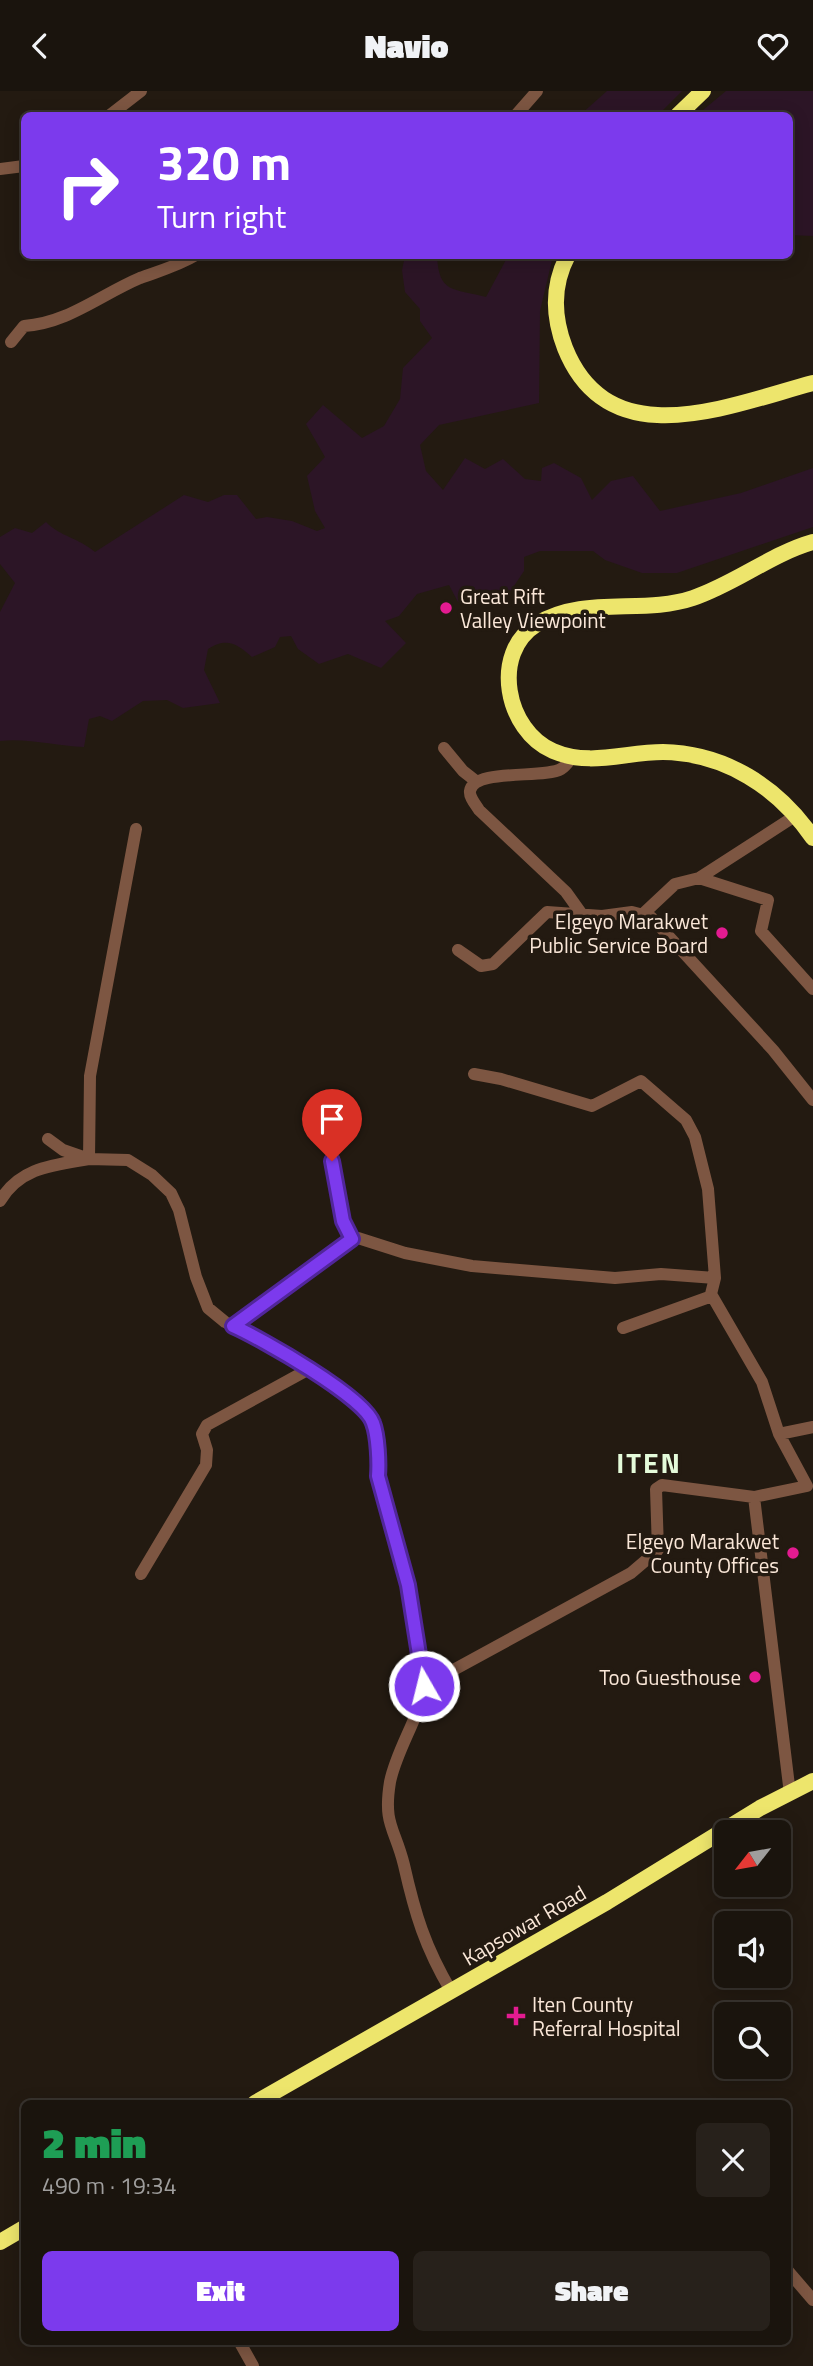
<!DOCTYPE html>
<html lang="en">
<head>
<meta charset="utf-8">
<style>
	body { margin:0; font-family:"Titillium Web",sans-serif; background:#27211b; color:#f1f3f6; height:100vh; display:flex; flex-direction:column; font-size:26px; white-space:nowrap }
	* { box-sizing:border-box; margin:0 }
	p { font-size:23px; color:#9f9e9d }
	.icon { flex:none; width:38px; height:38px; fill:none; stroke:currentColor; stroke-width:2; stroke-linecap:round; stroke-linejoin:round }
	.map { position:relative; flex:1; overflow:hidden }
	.sheet { position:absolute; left:21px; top:2009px; width:770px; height:245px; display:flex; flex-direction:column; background:#1a140d; border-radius:10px; box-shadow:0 4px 18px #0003,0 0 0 2px #38332e }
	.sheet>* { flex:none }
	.banner { position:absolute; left:21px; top:21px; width:772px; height:147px; border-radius:10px; box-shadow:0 4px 18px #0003,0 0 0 2px #38332e; background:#7c3aed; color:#fff; overflow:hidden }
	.needle { width:46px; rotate:239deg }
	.tools { position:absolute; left:714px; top:1729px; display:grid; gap:14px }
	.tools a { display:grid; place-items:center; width:77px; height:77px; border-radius:10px; background:#1a140d; box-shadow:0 4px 18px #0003,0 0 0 2px #38332e; font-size:35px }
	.pin { position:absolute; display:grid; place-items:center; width:60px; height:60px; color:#fff; margin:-72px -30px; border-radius:50% 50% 50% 0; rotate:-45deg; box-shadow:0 0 7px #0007 }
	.pin .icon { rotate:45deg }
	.me { position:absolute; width:77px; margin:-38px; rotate:352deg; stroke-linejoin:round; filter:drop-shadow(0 0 5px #0008) }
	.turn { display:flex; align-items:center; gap:24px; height:147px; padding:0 21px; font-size:32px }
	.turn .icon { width:91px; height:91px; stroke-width:2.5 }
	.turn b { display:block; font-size:49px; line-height:60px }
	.round { display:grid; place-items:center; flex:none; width:74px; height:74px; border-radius:10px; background:#27211b }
	.head { display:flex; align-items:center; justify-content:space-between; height:119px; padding:0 21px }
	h1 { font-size:42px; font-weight:800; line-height:52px; color:#1e9e55 }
	.action { display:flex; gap:14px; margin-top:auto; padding:14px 21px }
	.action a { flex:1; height:80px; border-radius:10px; background:#7c3aed; color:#fff; font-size:28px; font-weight:800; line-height:80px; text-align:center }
	.action a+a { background:#27211b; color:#f1f3f6 }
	header { display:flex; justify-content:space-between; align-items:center; height:91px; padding:0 21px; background:#1a140d; font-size:32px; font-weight:800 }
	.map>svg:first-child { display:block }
	.green { fill:#2c1526 }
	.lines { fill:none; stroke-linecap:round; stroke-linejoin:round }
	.minor { stroke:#7d5642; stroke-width:12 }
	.major { stroke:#ede56c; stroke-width:16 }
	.route-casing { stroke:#51269a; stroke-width:18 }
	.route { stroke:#7c3aed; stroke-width:12 }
	.poi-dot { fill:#e31b91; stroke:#231a11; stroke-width:2.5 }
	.labels { text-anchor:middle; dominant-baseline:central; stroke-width:7; stroke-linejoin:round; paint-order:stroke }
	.poi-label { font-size:21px; fill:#fae7d8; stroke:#231a11; text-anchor:end }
	.street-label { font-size:21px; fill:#fae7d8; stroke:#231a11 }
	.district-label { font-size:28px; font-weight:bold; letter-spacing:2px; fill:#e4fbda; stroke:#231a11 }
</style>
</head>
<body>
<header><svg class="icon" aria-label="back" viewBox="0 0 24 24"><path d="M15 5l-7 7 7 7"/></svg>Navio<svg class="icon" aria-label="heart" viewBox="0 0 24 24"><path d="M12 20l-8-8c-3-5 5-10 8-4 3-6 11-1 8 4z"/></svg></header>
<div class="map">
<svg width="813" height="2275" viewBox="0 0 813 2275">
	<rect width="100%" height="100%" fill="#231a11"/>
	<path class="green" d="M607 0H682L658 24H580Z
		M726 0H813V145L789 144V24H697Z
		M405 165H437C439 203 453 197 486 206L508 165H553L540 220 539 312 439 334 420 354 426 380 443 399 465 367 485 378 503 368 525 388 541 390 542 377 554 372 581 387 592 409 611 390 633 385 660 420 741 402 813 377V436L677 482H642L605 469 593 460H540L524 466V480L506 507 458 511 449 494 417 503 399 525 385 530 406 552 381 577 348 563 319 573 298 558 291 545 280 546 275 556 252 566C237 553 227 546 208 558L204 579 220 612 183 617 167 609 143 610 112 630 100 625 89 628 84 656C56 655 28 647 0 650V521L15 492 0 473V446L15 437 32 442 46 431C61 446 77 446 95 461L184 404 208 411 224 404H237L256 428 267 426 292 430 317 440 325 437 315 420 307 385 325 366 306 333 323 314 362 347 384 335 400 308 403 277 432 247 420 230V218L405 201 402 179Z"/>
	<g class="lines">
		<path class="minor" d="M110 24 141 0
			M516 24 537 0
			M0 78 24 75
			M11 251 24 235C68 232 100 204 140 187 159 180 178 175 196 164
			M444 657 463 680 477 691
			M572 666C569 670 566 675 561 678 545 688 473 677 470 700 469 706 476 714 479 719L566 801 581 822
			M699 787 768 809 761 840 813 898
			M643 823 675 793 699 787 795 725
			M458 859 481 875 493 873 547 821 602 825 632 821 651 826 773 959 813 1009
			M474 983 501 988 592 1015 641 990 686 1029 695 1046 708 1098 715 1187 711 1203 762 1291 779 1343 813 1336
			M48 1048 63 1059 89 1068 128 1069 152 1084 171 1102 179 1119 196 1186 208 1217 225 1231 308 1274 363 1320 373 1331 380 1368 378 1385 408 1494 424 1595C420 1626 397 1657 390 1691 383 1734 395 1737 404 1774 415 1823 425 1856 451 1900
			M332 1070 341 1124 352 1148 358 1147 405 1162 472 1175 615 1187 661 1183 715 1187
			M0 1110C20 1076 54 1074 89 1068L90 985 136 738
			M233 1235 352 1148
			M623 1237 712 1205
			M754 1406 807 1395 779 1343
			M141 1483 206 1374 207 1359 202 1343 207 1334 311 1277
			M424 1595 631 1482 658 1459 656 1398 662 1394 754 1406 790 1703
			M788 2180 813 2209
			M239 2250 253 2275"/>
		<path class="major" d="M678 24 703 0
			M568 164C552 194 553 226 565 257 609 367 730 314 813 292
			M813 451C771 463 735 493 693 507 643 524 584 504 537 533 490 562 506 640 553 660 590 676 625 661 663 661 725 662 778 696 813 747
			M255 2012 607 1811 760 1717 813 1690
			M0 2151 24 2137"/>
	</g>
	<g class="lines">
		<g class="route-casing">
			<path id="route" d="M332 1070 343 1130 352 1148 233 1235C260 1247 365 1306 373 1332 378 1345 379 1372 378 1385L408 1494 424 1595"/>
		</g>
		<use href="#route" class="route"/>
	</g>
	<g class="poi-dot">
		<circle cx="446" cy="517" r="7"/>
		<circle cx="722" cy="842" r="7"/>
		<circle cx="793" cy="1462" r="7"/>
		<circle cx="755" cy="1586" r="7"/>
		<path d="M512.5 1914.5h7v7h7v7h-7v7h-7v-7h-7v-7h7z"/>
	</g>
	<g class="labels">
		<g class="poi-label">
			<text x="460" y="505" text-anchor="start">Great Rift<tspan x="460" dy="24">Valley Viewpoint</tspan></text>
			<text x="708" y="830">Elgeyo Marakwet<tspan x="708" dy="24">Public Service Board</tspan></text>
			<text x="779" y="1450">Elgeyo Marakwet<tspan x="779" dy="24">County Offices</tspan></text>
			<text x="741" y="1586">Too Guesthouse</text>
			<text x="532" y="1913" text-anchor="start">Iten County<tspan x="532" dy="24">Referral Hospital</tspan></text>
		</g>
		<g class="street-label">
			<text transform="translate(524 1834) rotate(-30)">Kapsowar Road</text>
		</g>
		<g class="district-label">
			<text x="649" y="1371">ITEN</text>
		</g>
	</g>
</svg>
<div class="tools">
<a><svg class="needle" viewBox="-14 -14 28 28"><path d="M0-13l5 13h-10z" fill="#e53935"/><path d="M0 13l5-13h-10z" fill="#9f9e9d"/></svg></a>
<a><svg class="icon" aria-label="sound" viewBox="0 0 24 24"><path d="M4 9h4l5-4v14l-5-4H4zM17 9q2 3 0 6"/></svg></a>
<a><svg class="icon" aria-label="search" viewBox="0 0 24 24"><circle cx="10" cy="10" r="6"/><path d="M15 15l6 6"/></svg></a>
</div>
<div class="pin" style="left:332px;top:1070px;background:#d93025"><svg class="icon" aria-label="arrive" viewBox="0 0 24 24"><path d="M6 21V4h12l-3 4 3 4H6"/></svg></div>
<svg class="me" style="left:424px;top:1595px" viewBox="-20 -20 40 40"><circle r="17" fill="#7c3aed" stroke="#fff" stroke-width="3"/><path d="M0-11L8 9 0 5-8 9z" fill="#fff"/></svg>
<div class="banner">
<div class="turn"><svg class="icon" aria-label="right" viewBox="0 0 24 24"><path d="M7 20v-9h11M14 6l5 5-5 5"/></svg><div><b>320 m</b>Turn right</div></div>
</div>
<section class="sheet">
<div class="head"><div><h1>2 min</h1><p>490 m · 19:34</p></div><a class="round"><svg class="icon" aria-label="close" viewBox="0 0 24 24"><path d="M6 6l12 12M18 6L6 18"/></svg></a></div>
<div class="action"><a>Exit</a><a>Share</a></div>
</section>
</div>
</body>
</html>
